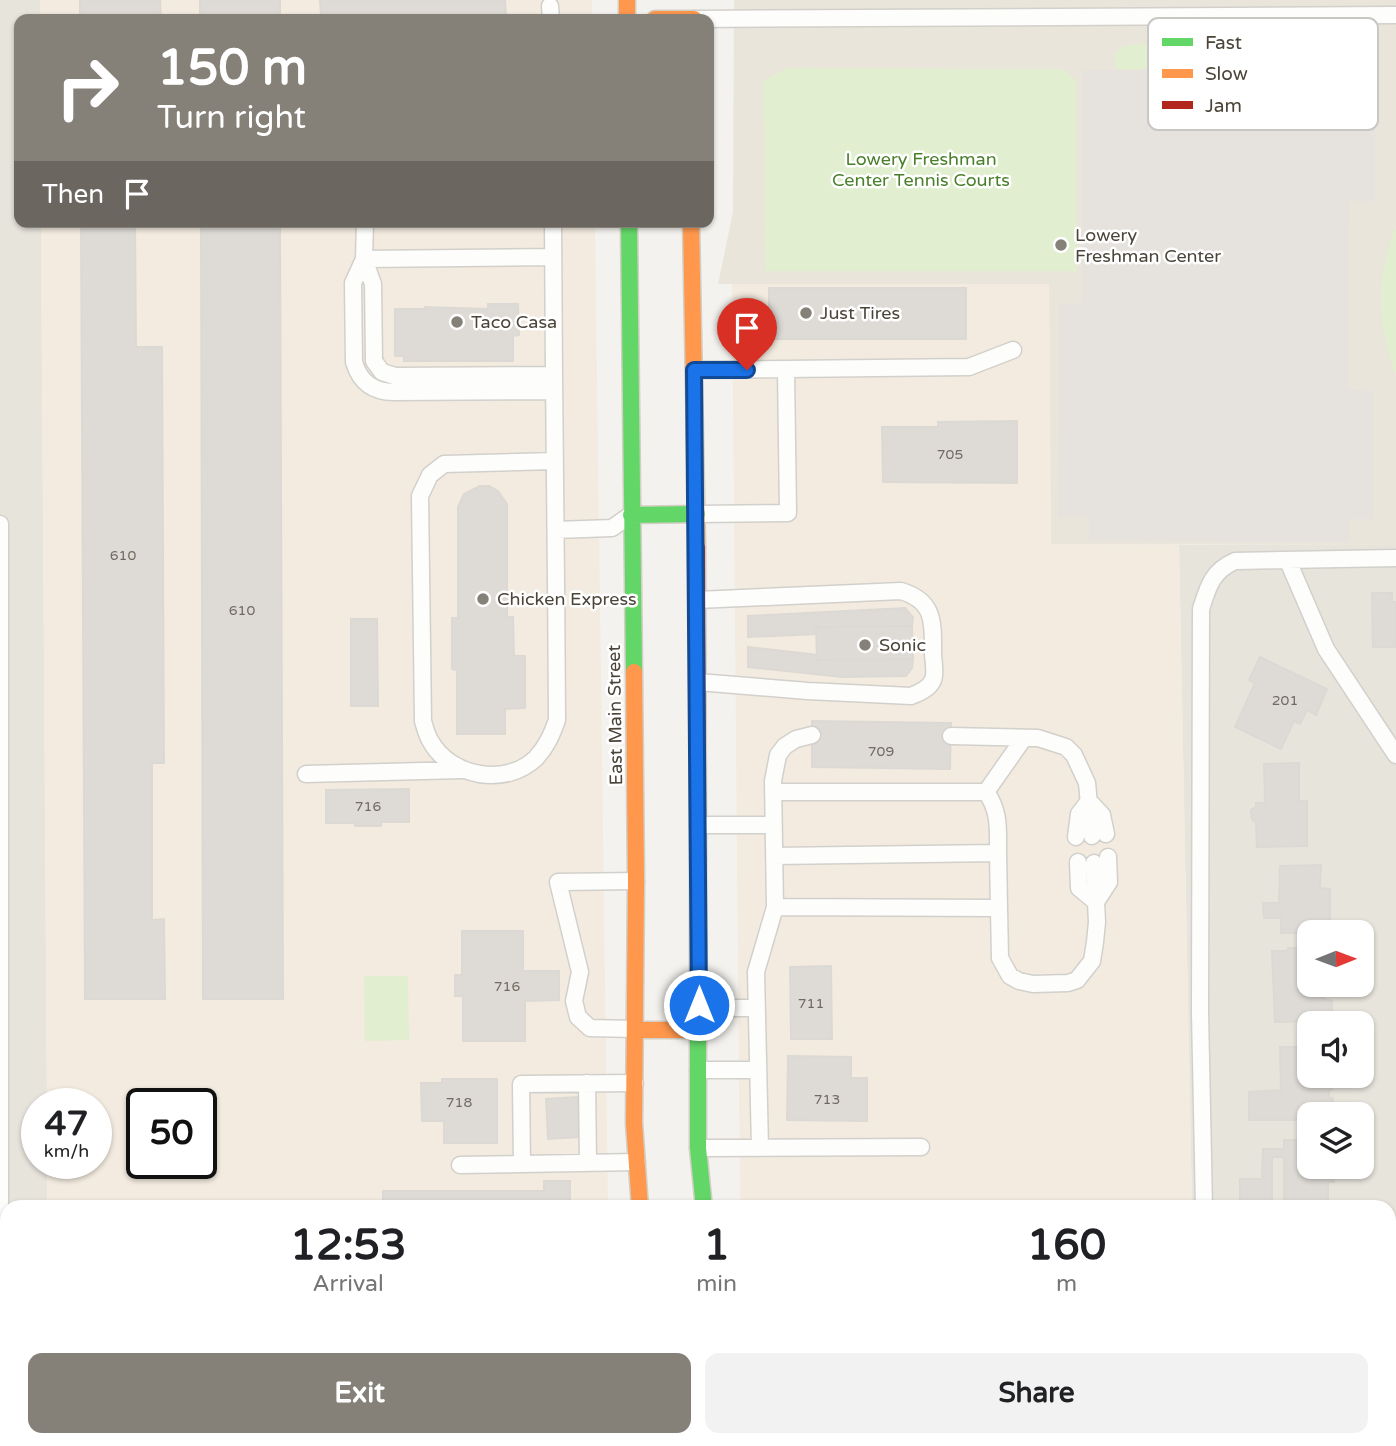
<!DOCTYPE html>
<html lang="en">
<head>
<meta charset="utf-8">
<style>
	body { margin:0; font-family:"Varela Round",sans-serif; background:#f2f2f2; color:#202124; height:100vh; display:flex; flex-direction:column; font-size:26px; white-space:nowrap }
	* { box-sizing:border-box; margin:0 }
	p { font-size:23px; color:#757577 }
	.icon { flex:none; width:38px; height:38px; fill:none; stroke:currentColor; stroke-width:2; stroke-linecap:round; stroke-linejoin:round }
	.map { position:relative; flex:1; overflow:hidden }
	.sheet { position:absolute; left:0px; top:1200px; width:1396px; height:247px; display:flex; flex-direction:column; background:#fff; border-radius:21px 21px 0 0; box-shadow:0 2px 5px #0004 }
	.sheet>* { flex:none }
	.hud { position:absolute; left:14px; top:14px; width:700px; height:214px; border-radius:14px; box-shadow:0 2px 5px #0004; background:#868178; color:#fff; overflow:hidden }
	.needle { width:46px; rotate:89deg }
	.tools { position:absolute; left:1297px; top:920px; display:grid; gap:14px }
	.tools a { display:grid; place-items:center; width:77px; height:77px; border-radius:14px; background:#fff; box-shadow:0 2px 5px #0004; font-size:35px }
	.speed { position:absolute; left:21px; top:1088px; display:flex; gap:14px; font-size:35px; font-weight:700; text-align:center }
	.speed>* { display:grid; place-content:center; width:91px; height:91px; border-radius:50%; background:#fff; box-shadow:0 2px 5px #0004; line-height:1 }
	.speed small { font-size:18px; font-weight:400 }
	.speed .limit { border:4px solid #111; border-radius:10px; background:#fff; color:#111 }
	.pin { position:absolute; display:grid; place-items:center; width:60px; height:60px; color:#fff; margin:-72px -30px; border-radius:50% 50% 50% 0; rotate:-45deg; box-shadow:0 0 7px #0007 }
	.pin .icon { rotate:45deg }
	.me { position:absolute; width:77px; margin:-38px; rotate:0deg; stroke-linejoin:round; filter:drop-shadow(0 0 5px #0008) }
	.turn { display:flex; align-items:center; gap:24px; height:147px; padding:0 28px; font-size:32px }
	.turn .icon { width:91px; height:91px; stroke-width:2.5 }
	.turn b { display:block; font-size:49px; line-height:60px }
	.then { display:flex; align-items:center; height:66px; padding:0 28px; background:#0003; gap:14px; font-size:26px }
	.eta { display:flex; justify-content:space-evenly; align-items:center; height:119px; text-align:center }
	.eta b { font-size:42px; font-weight:700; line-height:49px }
	.button { display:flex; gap:14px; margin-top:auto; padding:14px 28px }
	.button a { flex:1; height:80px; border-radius:14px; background:#868178; color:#fff; font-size:28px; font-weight:700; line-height:80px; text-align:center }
	.button a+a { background:#f2f2f2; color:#202124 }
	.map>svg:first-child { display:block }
	.residential { fill:#e7e4dc; fill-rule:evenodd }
	.commercial { fill:#f3ebdf; fill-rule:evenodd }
	.education { fill:#eae5da }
	.green { fill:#e1eecf }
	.parking { fill:#e6e3df }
	.building { fill:#dedbd6; stroke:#dcd9d4; stroke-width:2 }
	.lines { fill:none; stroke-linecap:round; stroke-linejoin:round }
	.lane-casing { stroke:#d2d0cb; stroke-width:19 }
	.fast-casing { stroke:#d3cfc5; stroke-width:19 }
	.slow-casing { stroke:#d3cfc5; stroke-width:19 }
	.jam-casing { stroke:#d3cfc5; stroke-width:19 }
	.lane { stroke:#fdfdfc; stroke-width:16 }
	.fast { stroke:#63d668; stroke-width:16 }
	.slow { stroke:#ff974d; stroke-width:16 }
	.jam { stroke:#b3261e; stroke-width:16 }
	.route-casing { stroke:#114b97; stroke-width:18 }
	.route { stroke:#1a73e8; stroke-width:12 }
	.poi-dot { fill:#868178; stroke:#fff; stroke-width:2.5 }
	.labels { text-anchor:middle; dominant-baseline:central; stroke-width:5; stroke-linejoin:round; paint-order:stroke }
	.number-label { font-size:14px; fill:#706a61 }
	.park-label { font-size:18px; fill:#4a7f2a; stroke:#fff }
	.poi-label { font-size:18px; fill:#4b4439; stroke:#fff; text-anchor:start }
	.street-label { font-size:18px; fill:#4b4439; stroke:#fff }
	.key { fill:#fff; stroke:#c9c7c4; stroke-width:2 }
	.key-label { font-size:19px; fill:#4b4439 }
</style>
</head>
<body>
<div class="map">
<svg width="1396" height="1446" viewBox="0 0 1396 1446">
	<rect width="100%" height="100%" fill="#f4f2ee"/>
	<path class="residential" d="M0 0H40V19H19V222H41L47 1104H37V1164H47V1207L7 1208V1440H612V1446H0Z
		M1179 545H1396V1446H1197L1196 1440H1390V1208L1192 1207ZM1309 933H1362V985H1309ZM1309 1024H1362V1076H1309ZM1309 1115H1362V1167H1309Z"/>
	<path class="commercial" d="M40 0H592V19H40Z
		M41 222H595L608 1207H47V1164H96V1104H47ZM142 1104H201V1164H142Z
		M732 284H1049L1051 544 1179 545 1192 1207H740Z
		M742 1440H1196L1197 1446H742Z"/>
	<path class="education" d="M734 0H1396V545L1051 544 1049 284H718L733 212Z"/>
	<path class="green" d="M1150 43 1159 50 1160 68 1121 70 1115 68V55L1122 46Z
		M787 68 1062 69 1076 80 1077 271H765L764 80Z
		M1396 227V375C1377 327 1375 275 1396 227Z
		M364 976H408L409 1040 365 1041Z"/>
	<path class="parking" d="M1083 70 1375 71V201H1349L1348 390 1373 391V519H1349V542L1089 541V517H1058L1059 304 1082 303Z"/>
	<path class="building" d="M80 0H160L161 19H80Z
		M200 0H280V19H200Z
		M320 0H505L506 15 321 16Z
		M81 222H135L136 347H162L164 763H152V920L164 919 165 999H85Z
		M201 222H280L283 999H203Z
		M769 288H966V339H769Z
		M488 304H518L519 335 513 336V361H404V356H395V309H426L425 307 488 309Z
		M1017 421V483L883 482 882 427H938V422Z
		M480 486H489L498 491 507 504V617H513L514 656H525V708L505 709V734H457V670L452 669V618H458V507L464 494Z
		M1372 593H1392V602H1396V647H1373Z
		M905 608 913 617 912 626 816 627 817 634 748 637V616Z
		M351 619H377L378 706H351Z
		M912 626 913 659 817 660 816 627Z
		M748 647 817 655V660L913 659 912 668 906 676 842 677 748 667Z
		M1260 657 1327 689 1316 715 1307 710 1300 724 1294 721 1281 749 1235 727 1255 683 1249 680Z
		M812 721 951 723 950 769 812 767Z
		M1299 763V801H1307V846L1257 847 1256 823 1252 819 1251 810 1256 807V803H1265L1264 764Z
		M409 789V822H381V826H355V823H326V790Z
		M1321 865 1320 888 1330 889V933H1281V918H1264L1263 903H1279L1280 866Z
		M462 931H523V971H559V1000L525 1001V1041H463V996H455V975H462Z
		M1288 948H1304L1306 978H1309V985H1324V999L1332 1001V1018H1329V1021L1275 1022 1272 951H1287Z
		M831 966 832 1039H791L790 967Z
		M1280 1047H1309V1076H1332V1090H1329V1098H1333V1115H1309V1120H1249V1092L1281 1090Z
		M788 1056 851 1057V1078H867V1121L787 1120Z
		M442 1079H497V1143H444V1121H422L421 1083H442Z
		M578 1097 580 1137 548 1139 546 1099Z
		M1284 1140H1309V1167H1334V1182H1328V1204L1284 1203V1157H1272V1208H1240V1179H1262L1263 1149H1284Z
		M544 1181H570V1208H383V1191H544Z
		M0 1391H7V1440H45V1446H0Z
		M86 1440H120V1446H86Z
		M178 1440H200V1446H178Z
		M214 1440H277V1446H245L244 1442Z
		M299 1440H357V1446H328V1443H299Z
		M372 1440H436V1445L401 1446V1441Z
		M481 1440H516V1445L481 1446Z
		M877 1440H1008V1446H877Z
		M1260 1440H1340V1446H1260Z"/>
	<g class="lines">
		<g class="lane-casing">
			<path id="lane" d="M550 6 551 19
				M694 19 1396 15
				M365 222 364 259 373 284 374 361 382 372 395 376 554 375
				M553 222 554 375C556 490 556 605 557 720 552 734 547 746 536 758 506 787 451 777 431 742 427 736 425 728 423 721L420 496 430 475 444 464 555 461
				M364 259 353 283 354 362C360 382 373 392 394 392L554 391
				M364 259 553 257
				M694 370 969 367 1013 350
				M697 514 788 513 786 370
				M0 524V1233
				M556 530 612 528 629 516
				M1288 561 1326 649 1396 755
				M697 600 901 591C935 601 933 623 933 653 933 660 936 673 933 680 929 689 919 693 911 696L808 691 698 682
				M951 736 1038 738 1066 747 1074 755 1087 783 1092 836
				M306 774 462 770
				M773 792H986C1000 811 998 830 998 853L774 856
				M986 792 1024 738
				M698 825H773
				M1076 837 1079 814 1089 801 1102 815 1106 834
				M998 853 999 908
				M1078 862 1079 888 1096 902 1109 882 1108 857
				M775 907 999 908 1000 958 1010 976 1019 981 1033 984 1068 983 1077 980 1092 961 1095 942 1097 922 1094 863
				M634 1029 590 1028 578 1017 574 1001 580 972 558 882 636 881
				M700 1030 730 1008H757
				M698 1070H758
				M587 1083 588 1162
				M635 1083 521 1084 522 1164 637 1162
				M698 1148 921 1147
				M760 1148 756 972 775 907 773 781 778 755 785 746 796 739 812 735
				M460 1165 522 1164
				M1204 1208 1200 1012 1201 609C1208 587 1212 571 1235 561L1396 558
				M821 1440 822 1446
				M1208 1440V1446
				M1078 1446V1440"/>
		</g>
		<g class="fast-casing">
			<path id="fast" d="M629 222 634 672
				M631 515 697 514
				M698 859V1148L704 1208"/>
		</g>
		<g class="slow-casing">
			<path id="slow" d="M627 0V19
				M655 19H694
				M691 222 697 548
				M634 672 636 881 634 1123 640 1208
				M636 1030H699
				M648 1440V1446
				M714 1440V1446"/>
		</g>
		<g class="jam-casing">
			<path id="jam" d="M697 548 698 859"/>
		</g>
		<use href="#lane" class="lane"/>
		<use href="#fast" class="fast"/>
		<use href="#slow" class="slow"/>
		<use href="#jam" class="jam"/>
	</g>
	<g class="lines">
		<g class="route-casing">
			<path id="route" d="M699 1005 694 370H747"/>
		</g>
		<use href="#route" class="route"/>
	</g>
	<g class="poi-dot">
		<circle cx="1061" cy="245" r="7"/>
		<circle cx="806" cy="313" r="7"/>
		<circle cx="457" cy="322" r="7"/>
		<circle cx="483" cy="599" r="7"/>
		<circle cx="865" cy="645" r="7"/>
	</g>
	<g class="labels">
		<g class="number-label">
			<text x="950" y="454">705</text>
			<text x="123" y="555">610</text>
			<text x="242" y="610">610</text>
			<text x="1285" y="700">201</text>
			<text x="881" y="751">709</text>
			<text x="368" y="806">716</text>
			<text x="507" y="986">716</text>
			<text x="811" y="1003">711</text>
			<text x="827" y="1099">713</text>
			<text x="459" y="1102">718</text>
		</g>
		<g class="park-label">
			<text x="921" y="159">Lowery Freshman<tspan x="921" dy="21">Center Tennis Courts</tspan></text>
		</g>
		<g class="poi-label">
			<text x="1075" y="235">Lowery<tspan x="1075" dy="21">Freshman Center</tspan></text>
			<text x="820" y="313">Just Tires</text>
			<text x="471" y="322">Taco Casa</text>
			<text x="497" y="599">Chicken Express</text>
			<text x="879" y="645">Sonic</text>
		</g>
		<g class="street-label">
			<text transform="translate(615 715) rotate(-91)">East Main Street</text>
		</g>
	</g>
	<rect x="1148" y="18" width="230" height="112" rx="10" class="key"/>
	<rect x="1162" y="38" width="31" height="8" fill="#63d668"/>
	<rect x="1162" y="69" width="31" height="9" fill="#ff974d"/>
	<rect x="1162" y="101" width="31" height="8" fill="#b3261e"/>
	<g class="key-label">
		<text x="1205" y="49">Fast</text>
		<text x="1205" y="80">Slow</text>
		<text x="1205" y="112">Jam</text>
	</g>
</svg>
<div class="tools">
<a><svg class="needle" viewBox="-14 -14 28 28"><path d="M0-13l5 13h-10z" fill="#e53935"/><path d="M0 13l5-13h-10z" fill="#757577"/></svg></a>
<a><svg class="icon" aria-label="sound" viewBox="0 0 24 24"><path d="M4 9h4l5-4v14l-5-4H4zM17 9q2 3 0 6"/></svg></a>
<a><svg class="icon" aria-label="layers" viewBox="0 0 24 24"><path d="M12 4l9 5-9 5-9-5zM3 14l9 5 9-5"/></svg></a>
</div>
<div class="speed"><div>47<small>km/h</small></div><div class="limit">50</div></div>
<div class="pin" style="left:747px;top:370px;background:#d93025"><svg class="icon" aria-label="arrive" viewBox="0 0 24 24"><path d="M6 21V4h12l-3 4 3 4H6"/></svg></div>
<svg class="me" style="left:699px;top:1005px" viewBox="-20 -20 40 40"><circle r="17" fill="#1a73e8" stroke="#fff" stroke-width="3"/><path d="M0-11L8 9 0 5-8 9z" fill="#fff"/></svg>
<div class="hud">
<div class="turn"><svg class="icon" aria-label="right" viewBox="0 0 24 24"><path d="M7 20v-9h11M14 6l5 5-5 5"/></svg><div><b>150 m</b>Turn right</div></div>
<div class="then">Then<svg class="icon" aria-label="arrive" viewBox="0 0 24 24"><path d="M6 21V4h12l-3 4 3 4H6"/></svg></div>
</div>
<section class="sheet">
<div class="eta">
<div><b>12:53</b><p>Arrival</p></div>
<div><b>1</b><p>min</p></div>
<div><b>160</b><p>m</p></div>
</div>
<div class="button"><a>Exit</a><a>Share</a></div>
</section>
</div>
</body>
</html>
